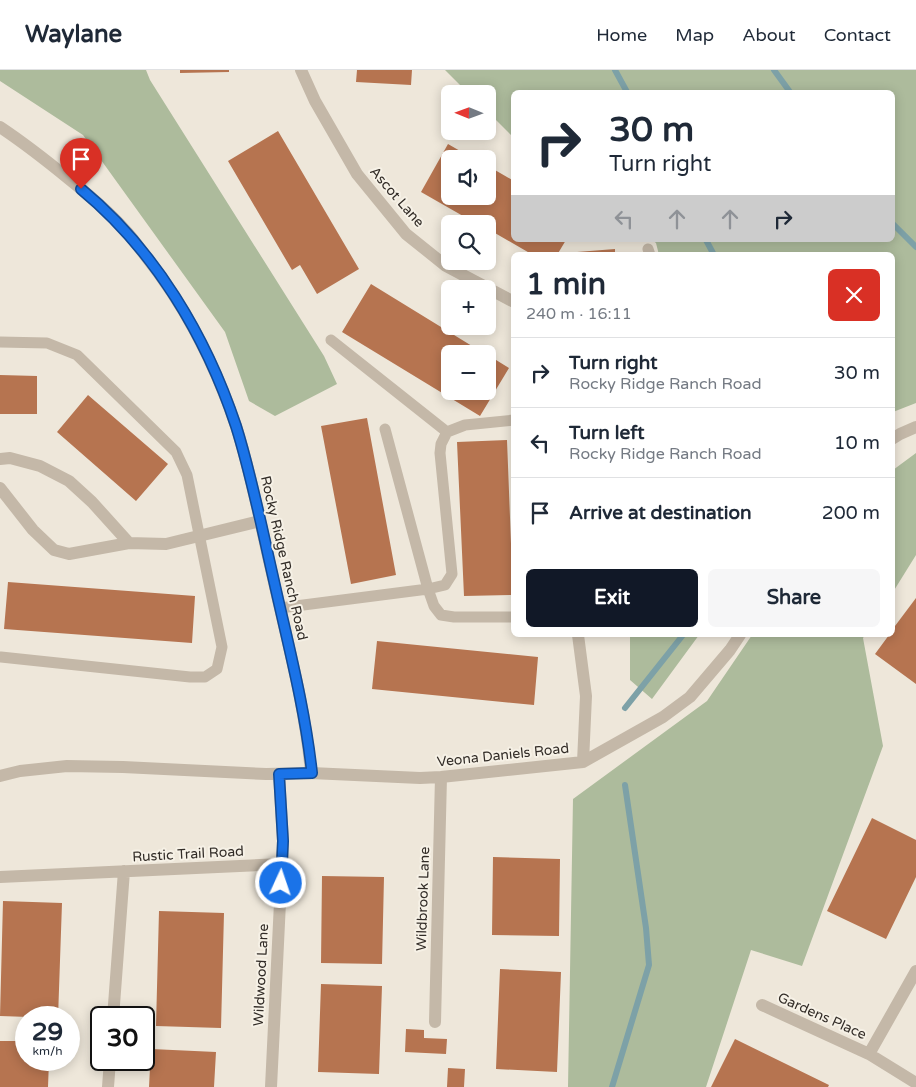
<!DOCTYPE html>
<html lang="en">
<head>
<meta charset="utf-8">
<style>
	body { margin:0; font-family:"Varela Round",sans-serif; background:#f6f6f7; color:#1f2937; height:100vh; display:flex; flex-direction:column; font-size:19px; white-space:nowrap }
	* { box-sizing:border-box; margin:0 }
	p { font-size:16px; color:#747a83 }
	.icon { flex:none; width:28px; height:28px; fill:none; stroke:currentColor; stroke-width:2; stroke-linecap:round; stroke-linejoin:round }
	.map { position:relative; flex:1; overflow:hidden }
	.details { position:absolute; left:511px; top:182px; width:384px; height:385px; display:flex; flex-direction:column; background:#fff; border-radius:8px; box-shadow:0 2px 12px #0003 }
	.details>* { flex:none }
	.top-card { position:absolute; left:511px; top:20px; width:384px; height:152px; border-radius:8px; box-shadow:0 2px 12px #0003; background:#fff; color:#1f2937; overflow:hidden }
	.needle { width:32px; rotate:271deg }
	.tools { position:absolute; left:441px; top:15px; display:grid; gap:10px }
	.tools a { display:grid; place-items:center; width:55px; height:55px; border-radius:8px; background:#fff; box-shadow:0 2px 12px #0003; font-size:25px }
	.speed { position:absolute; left:15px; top:936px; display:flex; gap:10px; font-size:25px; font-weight:700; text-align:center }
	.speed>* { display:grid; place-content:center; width:65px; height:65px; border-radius:50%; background:#fff; box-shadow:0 2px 12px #0003; line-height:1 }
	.speed small { font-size:12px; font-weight:400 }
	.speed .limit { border:2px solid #111; border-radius:8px; background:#fff; color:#111 }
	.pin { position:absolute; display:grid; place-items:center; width:42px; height:42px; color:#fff; margin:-51px -21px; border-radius:50% 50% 50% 0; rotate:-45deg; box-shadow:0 0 5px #0007 }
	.pin .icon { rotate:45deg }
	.me { position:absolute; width:55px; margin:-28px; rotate:3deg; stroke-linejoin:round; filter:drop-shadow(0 0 4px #0008) }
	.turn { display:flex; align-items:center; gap:18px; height:105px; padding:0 15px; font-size:22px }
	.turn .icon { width:65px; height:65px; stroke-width:2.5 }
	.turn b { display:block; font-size:35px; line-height:42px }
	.lanes { display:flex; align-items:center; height:48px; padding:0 15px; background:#0003; justify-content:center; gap:25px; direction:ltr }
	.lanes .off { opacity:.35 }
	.round { display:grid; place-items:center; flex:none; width:52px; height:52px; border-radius:8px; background:#f6f6f7 }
	.headline { display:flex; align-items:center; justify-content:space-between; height:85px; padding:0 15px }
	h1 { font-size:30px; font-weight:700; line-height:38px }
	.button { display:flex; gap:10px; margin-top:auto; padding:10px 15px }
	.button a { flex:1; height:58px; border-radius:8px; background:#111827; color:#fff; font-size:20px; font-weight:700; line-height:58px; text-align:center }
	.button a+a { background:#f6f6f7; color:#1f2937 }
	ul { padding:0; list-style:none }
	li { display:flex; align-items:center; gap:15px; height:70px; padding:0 15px; border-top:1px solid #e0e1e3 }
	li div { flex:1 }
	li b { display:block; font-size:19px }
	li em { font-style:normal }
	header { display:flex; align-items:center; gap:30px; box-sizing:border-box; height:70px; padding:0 25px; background:#fff; border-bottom:1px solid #e0e1e3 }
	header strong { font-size:24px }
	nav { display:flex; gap:28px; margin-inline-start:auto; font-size:18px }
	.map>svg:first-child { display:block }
	.green { fill:#adbb9c }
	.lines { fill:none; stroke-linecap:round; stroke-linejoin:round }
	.stream { stroke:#7da1a7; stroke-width:6 }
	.building { fill:#b67450 }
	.lane { stroke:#c4b8a8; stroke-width:11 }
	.street { stroke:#c4b8a8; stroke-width:12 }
	.route-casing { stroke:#114b97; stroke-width:12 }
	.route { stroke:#1a73e8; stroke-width:9 }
	.labels { text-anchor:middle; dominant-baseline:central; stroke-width:4; stroke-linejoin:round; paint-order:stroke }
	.street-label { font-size:14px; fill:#322c27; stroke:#f6f1e6 }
</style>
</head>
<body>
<header>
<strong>Waylane</strong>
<nav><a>Home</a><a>Map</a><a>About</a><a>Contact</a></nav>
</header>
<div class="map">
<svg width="916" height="1017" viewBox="0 0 916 1017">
	<rect width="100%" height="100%" fill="#eee7da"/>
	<path class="green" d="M0 0H146L150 10 324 286 337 314 275 346 249 331 225 262 83 65 0 11Z
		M445 0H916V333L893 342 892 185H659L656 173 652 170H892V22H514V68L488 42V24H469Z
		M916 383V485L893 522V400Z
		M630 565H699L652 629 630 610Z
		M752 565H865L863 568 883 676 802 896 751 880 706 1017H568L573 729 707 631Z"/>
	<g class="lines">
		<path class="stream" d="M615 0 627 22
			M774 0 790 22
			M892 153 916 177
			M706 170 714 185
			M625 638 683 565
			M612 1017 649 895 646 858 625 715"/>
	</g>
	<path class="building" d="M180 0H229V2L180 3Z
		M357 0H412L411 15 356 12Z
		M278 61 359 199 317 224 300 195 292 200 228 91Z
		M448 74 474 89H450V126H488V96L514 111V170H566L557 185H533L488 159V154H477L421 122Z
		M615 179V185H577V182Z
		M371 214 485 284H450V321H488V285L509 298 480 346 342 262Z
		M0 305 37 306V344H0Z
		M88 325 168 394 136 431 57 362Z
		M367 348 396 505 351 514 321 356Z
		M507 370 513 525 464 526 457 372Z
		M8 512 195 526 192 573 4 559Z
		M916 528V614L875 584 889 565H892V560Z
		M377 571 538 587 534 635 372 619Z
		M872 748 916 770V807L886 869 827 841Z
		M493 787 560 789 559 866 492 865Z
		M322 806 384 807 382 894 321 893Z
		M3 831 62 833 58 948 0 946Z
		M159 841 224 843 221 958 156 956Z
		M500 899 561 902 557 1002 496 999Z
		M321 914 382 916 379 1004 318 1002Z
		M406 959 424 960V968L447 969 446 984 405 982Z
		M735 969 829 1015 828 1017H711Z
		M0 971H26V990H49L48 1017H0Z
		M151 979 216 982 214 1017H149Z
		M448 998 465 999 464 1017H447Z"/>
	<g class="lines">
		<path class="lane" d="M648 179 650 185
			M331 270 447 362
			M0 272 47 273 77 285 176 382 187 405 222 577 217 599 205 607H190L1 587
			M385 359 428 519 434 536 441 545 454 547H514
			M280 538 428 519 445 515 452 504 440 383 441 374 447 362 465 355 514 350"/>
		<path class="street" d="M301 0 315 31 357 104 406 164 446 196 514 232
			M0 57C24 73 47 91 69 109 89 125 108 141 125 160 132 167 138 176 144 184 185 235 215 294 236 356 251 403 260 452 271 499 286 567 305 634 311 703L266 704 123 697 67 696 20 701 0 706
			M892 369 900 364 916 357
			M0 389 10 388 40 396 69 411 92 432 129 473
			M0 418 33 460 54 480 69 484 129 473 166 474 260 451
			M578 565 586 626 583 692
			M311 703 420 708 441 707 583 692 663 647 690 627 730 580 740 565
			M0 807 282 794
			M762 935 869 984 916 1013
			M113 948 124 801
			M435 952 441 707
			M869 984 916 901
			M108 1017 110 990
			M271 1017 283 771 279 704"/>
	</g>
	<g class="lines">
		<g class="route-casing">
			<path id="route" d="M81 119C155 180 206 266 236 356 252 407 262 459 274 511 288 574 305 638 312 703L279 704 283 771 281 813"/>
		</g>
		<use href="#route" class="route"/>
	</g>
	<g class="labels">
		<g class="street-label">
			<text transform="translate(397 127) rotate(49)">Ascot Lane</text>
			<text transform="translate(284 488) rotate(77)">Rocky Ridge Ranch Road</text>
			<text transform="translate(503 685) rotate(-6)">Veona Daniels Road</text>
			<text transform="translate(188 784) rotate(-3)">Rustic Trail Road</text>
			<text transform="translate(423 829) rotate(-88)">Wildbrook Lane</text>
			<text transform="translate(261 905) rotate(-87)">Wildwood Lane</text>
			<text transform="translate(822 946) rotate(24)">Gardens Place</text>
		</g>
	</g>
</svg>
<div class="tools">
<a><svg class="needle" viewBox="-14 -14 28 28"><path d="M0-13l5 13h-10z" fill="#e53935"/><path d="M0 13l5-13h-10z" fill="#747a83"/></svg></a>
<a><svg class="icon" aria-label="sound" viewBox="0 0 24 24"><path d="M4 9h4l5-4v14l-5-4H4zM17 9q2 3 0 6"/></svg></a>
<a><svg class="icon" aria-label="search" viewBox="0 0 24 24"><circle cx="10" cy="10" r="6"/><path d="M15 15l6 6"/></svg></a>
<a>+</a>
<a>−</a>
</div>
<div class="speed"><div>29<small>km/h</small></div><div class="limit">30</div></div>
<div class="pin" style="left:81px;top:119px;background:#d93025"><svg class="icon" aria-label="arrive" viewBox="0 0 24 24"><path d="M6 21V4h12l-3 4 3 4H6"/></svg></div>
<svg class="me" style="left:281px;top:813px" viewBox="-20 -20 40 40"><circle r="17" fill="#1a73e8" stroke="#fff" stroke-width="3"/><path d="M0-11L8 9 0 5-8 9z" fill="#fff"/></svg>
<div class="top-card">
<div class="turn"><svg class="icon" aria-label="right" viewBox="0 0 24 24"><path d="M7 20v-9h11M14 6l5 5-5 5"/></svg><div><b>30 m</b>Turn right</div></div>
<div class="lanes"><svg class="icon off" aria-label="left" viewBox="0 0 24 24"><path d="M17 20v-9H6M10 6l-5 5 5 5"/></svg><svg class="icon off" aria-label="ahead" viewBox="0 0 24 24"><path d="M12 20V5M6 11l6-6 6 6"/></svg><svg class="icon off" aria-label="ahead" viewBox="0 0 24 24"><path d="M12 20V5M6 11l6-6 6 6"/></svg><svg class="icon" aria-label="right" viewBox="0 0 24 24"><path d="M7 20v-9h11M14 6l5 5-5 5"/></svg></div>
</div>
<section class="details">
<div class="headline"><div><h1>1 min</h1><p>240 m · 16:11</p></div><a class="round" style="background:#d93025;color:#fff"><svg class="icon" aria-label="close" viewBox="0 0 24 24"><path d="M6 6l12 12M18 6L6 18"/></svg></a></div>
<ul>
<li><svg class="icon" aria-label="right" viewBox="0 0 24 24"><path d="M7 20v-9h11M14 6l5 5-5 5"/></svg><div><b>Turn right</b><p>Rocky Ridge Ranch Road</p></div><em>30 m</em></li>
<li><svg class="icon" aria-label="left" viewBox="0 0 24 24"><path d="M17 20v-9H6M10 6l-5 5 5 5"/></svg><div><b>Turn left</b><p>Rocky Ridge Ranch Road</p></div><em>10 m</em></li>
<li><svg class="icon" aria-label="arrive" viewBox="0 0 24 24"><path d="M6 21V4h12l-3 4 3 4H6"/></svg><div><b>Arrive at destination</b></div><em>200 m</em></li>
</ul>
<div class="button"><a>Exit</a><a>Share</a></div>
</section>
</div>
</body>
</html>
